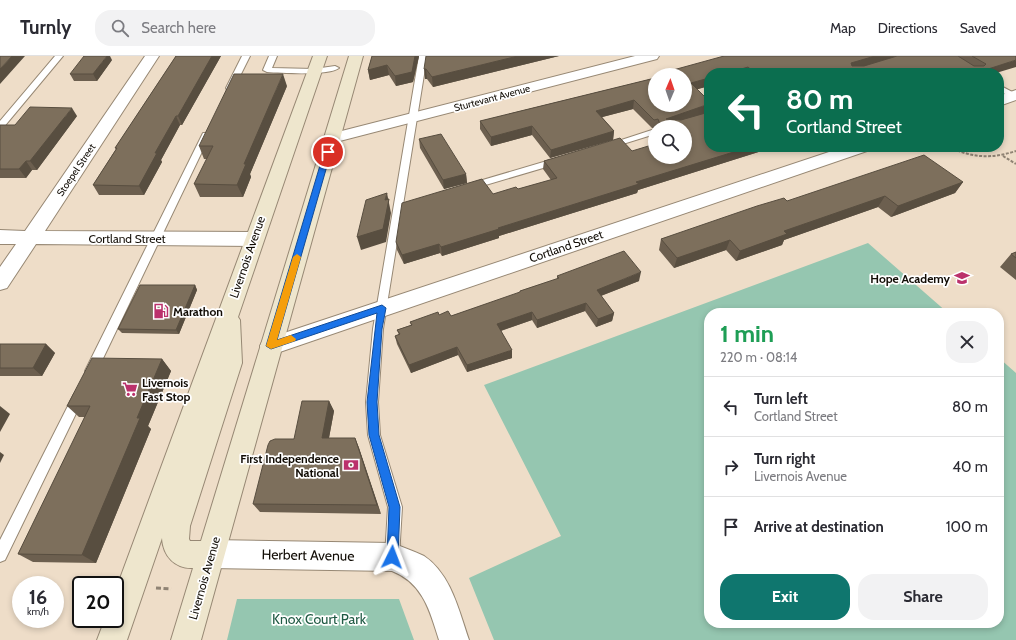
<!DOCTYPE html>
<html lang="en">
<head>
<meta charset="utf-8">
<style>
	body { margin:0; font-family:Cabin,sans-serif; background:#f2f2f3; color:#2b2b33; height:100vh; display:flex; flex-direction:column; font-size:15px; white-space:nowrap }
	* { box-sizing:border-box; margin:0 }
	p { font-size:13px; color:#7c7c81 }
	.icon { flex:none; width:22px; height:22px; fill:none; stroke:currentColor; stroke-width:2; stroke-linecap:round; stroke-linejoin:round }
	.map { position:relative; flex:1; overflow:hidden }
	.sheet { position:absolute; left:704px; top:252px; width:300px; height:320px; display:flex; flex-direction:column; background:#fff; border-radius:16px; box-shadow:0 2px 6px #0003 }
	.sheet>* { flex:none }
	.banner { position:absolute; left:704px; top:12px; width:300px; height:84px; border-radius:16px; box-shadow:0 2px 6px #0003; background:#0b6e4f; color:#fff; overflow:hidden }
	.needle { width:26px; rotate:2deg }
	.tools { position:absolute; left:648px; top:12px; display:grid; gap:8px }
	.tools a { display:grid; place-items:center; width:44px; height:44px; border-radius:50%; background:#fff; box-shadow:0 2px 6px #0003; font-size:20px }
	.speed { position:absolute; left:12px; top:520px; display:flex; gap:8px; font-size:20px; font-weight:700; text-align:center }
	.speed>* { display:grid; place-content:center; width:52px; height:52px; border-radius:50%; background:#fff; box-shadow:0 2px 6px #0003; line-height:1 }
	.speed small { font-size:10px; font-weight:400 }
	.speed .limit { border:2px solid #111; border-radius:6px; background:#fff; color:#111 }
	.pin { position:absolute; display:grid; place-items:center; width:34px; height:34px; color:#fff; margin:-17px; border:2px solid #fff; border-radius:50%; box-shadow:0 1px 4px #0007 }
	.me { position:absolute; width:44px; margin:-22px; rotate:3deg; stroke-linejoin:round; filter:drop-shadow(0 0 3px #0008) }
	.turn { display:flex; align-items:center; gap:14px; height:84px; padding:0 16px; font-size:18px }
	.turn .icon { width:52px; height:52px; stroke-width:2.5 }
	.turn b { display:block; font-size:28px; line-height:34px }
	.round { display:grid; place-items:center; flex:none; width:42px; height:42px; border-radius:16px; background:#f2f2f3 }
	.summary { display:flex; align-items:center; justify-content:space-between; height:68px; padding:0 16px }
	h1 { font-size:24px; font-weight:700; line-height:30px; color:#1e9e55 }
	.action { display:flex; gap:8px; margin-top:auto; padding:8px 16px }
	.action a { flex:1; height:46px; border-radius:16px; background:#0f766e; color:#fff; font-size:16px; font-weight:700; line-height:46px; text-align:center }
	.action a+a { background:#f2f2f3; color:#2b2b33 }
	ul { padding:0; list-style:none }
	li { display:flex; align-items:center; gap:12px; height:60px; padding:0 16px; border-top:1px solid #e1e1e2 }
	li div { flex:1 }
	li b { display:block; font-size:15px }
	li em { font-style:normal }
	header { display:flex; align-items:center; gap:24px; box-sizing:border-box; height:56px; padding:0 20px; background:#fff; border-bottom:1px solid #e1e1e2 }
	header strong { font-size:19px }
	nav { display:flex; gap:22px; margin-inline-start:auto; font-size:14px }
	.search { width:280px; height:36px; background:#f2f2f3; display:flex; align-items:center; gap:10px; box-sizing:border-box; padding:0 14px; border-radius:16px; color:#7c7c81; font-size:15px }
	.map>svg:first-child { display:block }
	.green { fill:#95c6b0 }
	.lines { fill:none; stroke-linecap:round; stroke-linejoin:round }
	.service-casing { stroke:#978874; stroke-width:2 }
	.minor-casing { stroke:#978874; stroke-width:2 }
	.secondary-casing { stroke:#978874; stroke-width:2 }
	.path-far1 { stroke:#8f8374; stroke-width:2; stroke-dasharray:3 1.5; stroke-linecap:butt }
	.path { stroke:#8f8374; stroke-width:3; stroke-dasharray:5 2.5; stroke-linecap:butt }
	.service { fill:#fff; fill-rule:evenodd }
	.minor { fill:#fff; fill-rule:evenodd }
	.secondary { fill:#eee6cd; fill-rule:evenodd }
	.wall { fill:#6c5f4f }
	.shaded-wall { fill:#584e40 }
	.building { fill:#7d6f5c; stroke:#584e40 }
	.route { fill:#1a73e8; stroke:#114b97 }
	.slow { fill:#f59e0b }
	.labels { text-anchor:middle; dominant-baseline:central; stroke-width:3.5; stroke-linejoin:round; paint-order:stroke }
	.far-street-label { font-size:10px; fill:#120d06; stroke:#fff }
	.street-label { font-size:12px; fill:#120d06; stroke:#fff }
	.poi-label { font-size:12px; font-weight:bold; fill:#120d06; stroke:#fff; text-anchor:end }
	.near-street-label { font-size:14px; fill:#120d06; stroke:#fff }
	.near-park-label { font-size:14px; fill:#205a44; stroke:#fff }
</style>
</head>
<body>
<header>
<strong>Turnly</strong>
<div class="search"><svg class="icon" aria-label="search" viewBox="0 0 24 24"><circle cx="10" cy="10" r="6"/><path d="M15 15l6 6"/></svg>Search here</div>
<nav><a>Map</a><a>Directions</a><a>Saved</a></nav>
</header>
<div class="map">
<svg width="1016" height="584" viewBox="0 0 1016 584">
	<rect width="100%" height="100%" fill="#eeddc8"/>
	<path class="green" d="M868 187 948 257H709V567H999V302L1016 317V584H494L469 522 561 480 484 329Z
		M237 543H399L414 584H227Z"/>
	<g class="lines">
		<g class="service-casing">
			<path id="service" d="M55 0H63L3 72H0V65Z
				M242 0H250L234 32 227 34 226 32Z
				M269 0H277L272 12 314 13 335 10 339 12C328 20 282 17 267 16L263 14Z
				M419 0H427L383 273 378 346 380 379 402 451 399 501 397 506 392 508 387 506 385 501 388 451 368 379 366 346 373 273Z
				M999 29 1016 38V42H1011L999 34Z
				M655 73V78L610 92 606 89Z
				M203 77H209L210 79 97 315 95 318H87L85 315Z
				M557 102 561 105 560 107 472 133 468 130 469 128Z
				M78 336 82 338 84 341 5 504 0 506V484L74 338Z"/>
		</g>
		<g class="minor-casing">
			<path id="minor" d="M145 0H159L45 175 254 176 261 178 264 183 261 188 254 190 36 188 7 232 0 234V211L16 188H0V174L25 175Z
				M635 0H659L657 3 332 87 326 85 324 82 326 79Z
				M1016 34V44L999 50V40Z
				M844 91H869L867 95 271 299 263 296 260 290 263 284Z
				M211 484 392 487C402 491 414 495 424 500 451 518 459 555 469 584H439C430 555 423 527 392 515L211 512 201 508 197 498 201 488Z"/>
		</g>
		<g class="secondary-casing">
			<path id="secondary" d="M313 0H327L238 261 240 264 242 307 190 470 189 483 190 485H201L349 0H363L201 584H171L193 512C175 513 163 500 162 482L127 584H97L105 563H115V536Z"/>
		</g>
		<path class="path-far1" d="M949 91C973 102 991 103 1016 95
			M1003 100 1016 108"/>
		<path class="path" d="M156 532 171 533"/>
		<use href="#service" class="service"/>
		<use href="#minor" class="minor"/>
		<use href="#secondary" class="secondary"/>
	</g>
	<path class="wall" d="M176 0H221L182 69H180L161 104 162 106 144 139H99L93 129 116 93 115 92Z
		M372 0H419L413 26 396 30 389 19 370 24 368 14Z
		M426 0H559L433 31 427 23H425Z
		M724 0H1016L996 17H709V30L697 33 709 91H774L638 134 637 137 499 180V182L442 200 440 197 404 208 397 194 396 186 493 138 518 133 551 124 543 113 544 105 632 95 655 101 685 71H655V72H652L633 53 602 61 614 75 613 84 550 102 532 79 491 90 480 73V65L655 22V20V49L685 19Z
		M112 4 97 25H74L70 18Z
		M287 30 250 118 251 121 243 141H200L194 128 207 103H204L199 90Z
		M77 60 37 114H32L26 122H0V69H15Z
		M419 83 466 118 467 127 444 133 420 92Z
		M963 126 955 137 891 161 878 151 784 184 782 189 736 205 726 194 674 212 659 194 661 183 787 145Z
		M1016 196V224L1000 211 1011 198Z
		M557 220 639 225 601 240 614 257 612 265 596 271 585 255 537 272 532 264 501 275 512 302 467 316 458 299 411 317 397 288 395 280 399 279 397 274 411 269 410 266 439 259 451 260 520 237V235L557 223Z
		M195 229 197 234 179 278 122 277 118 273Z
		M0 288H46L55 297 42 320H0Z
		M162 303 171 315 148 370 151 373 96 507 33 506 18 498 85 361H79L67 350Z
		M329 345 334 355 329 382H355L359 392 381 458 260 456 253 448 294 383Z"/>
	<path class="shaded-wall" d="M12 0H25L0 28V13Z
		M107 0H110L112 4 97 25 93 18Z
		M212 0H221L182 69 178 60Z
		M415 0H419L413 26 396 30 395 20Z
		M518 0H559L433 31 432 21Z
		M875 0H897L848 16 851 7Z
		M1016 4V11L996 17H976Z
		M387 9 389 19 370 24 368 14Z
		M748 11 746 17H728Z
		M424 13H426L427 23H425Z
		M283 18 287 30 250 118 251 121 243 141 237 129 244 108Z
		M709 22V30L688 36 691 27Z
		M634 44 633 53 595 63 596 55Z
		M709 48V56L665 71 666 63Z
		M72 52 77 60 37 114 30 105Z
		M176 60 180 69 161 104 162 106 144 139 139 130 155 97Z
		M532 70V79L491 90V81Z
		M614 75 613 84 550 102 551 94Z
		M750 91H774L638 134 637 137 499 180V182L442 200 441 191 636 126Z
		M26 105 32 114 26 122 19 113Z
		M466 118 467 127 444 133 443 124Z
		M963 126 955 137 891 161 898 150Z
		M387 137 391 157 386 186 361 194 357 181 385 144Z
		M885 140 878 151 784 184 782 189 736 205 740 195 784 175Z
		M730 184 726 194 674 212 677 202Z
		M439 188 440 197 404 208 402 199Z
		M641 216 639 225 595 242 597 234Z
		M195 229 197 234 179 278 176 274Z
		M586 247 585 255 537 272V264Z
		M532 256V264L497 276V268Z
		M614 257 612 265 596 271 598 263Z
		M46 288 55 297 42 320 33 312Z
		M457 291 458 299 411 317 409 309Z
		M512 294V302L467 316V309Z
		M162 303 171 315 148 370 151 373 96 507 82 499 137 362Z
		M329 345 334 355 327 392 322 382Z
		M0 350 10 358 0 376Z
		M355 382 359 392 381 458 377 449Z
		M0 396 4 399 0 407Z"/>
	<path class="building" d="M0 0H12L0 13Z
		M84 0H107L93 18H70Z
		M176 0H212L178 60H176L155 97H157L139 130 93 129 117 92H115Z
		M372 0H415L412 16 395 20 387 9 368 14Z
		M426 0H518L432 21 426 13H424Z
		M724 0H875L851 7 852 10H864L897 0H958L974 10H984L986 8 972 0H1016V4L976 17H755L748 11 728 17H709V22L691 27 709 45V48L666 63 681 64 709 56V91H750L636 126 639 128 498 172 499 173 441 191 439 188 402 199 396 186 402 147 482 123 493 138 516 131 518 133 557 122 544 105 620 82 632 95 655 88V101H685V71H660H661L658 63 654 64 634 44 596 55 614 75 551 94 532 70 491 81 480 65 655 22V49H685V19H655Z
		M234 18H283L244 108H246L237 129 194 128 213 90H199Z
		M30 51 72 52 30 105H26L19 113H0V69H15Z
		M441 78 466 118 443 124 419 83Z
		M924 99 963 126 898 150 885 140 784 175 787 178 740 195 730 184 677 202 661 183 757 150 784 142 787 145Z
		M387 137 385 144 389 143 383 173 357 181 366 144Z
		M624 195 641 216 597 234 614 257 598 263 586 247 537 264 532 256 497 268 512 294 467 309 457 291 409 309 395 280 400 278 397 274 412 269 410 266 438 256 439 259 448 255 451 260 520 236V235L559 222 557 220Z
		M1016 196V202L1011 198Z
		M140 229H195L176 274 118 273Z
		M0 288H46L33 312H0Z
		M92 302 162 303 137 362H140L82 499 18 498 90 350H67Z
		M302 345H329L322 382H355L377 449 253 448 268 389 270 385 275 383H294Z"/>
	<path class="route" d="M328 94 331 96 277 284 382 249 386 252 382 273 377 346 379 379 400 451 398 501 396 505 392 507 388 505 387 501 389 451 369 379 367 346 377 257 271 293 266 290 324 96Z"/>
	<path class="slow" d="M297 198 301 201 277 284 291 279 296 283 295 285 271 293 266 290 293 201Z"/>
	<defs>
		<g id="school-bare" transform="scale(1.2)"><path d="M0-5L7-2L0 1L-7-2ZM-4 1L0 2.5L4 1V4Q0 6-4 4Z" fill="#bb316c" stroke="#fff" stroke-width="2.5" paint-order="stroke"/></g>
		<g id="fuel-bare" transform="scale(1.2)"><path d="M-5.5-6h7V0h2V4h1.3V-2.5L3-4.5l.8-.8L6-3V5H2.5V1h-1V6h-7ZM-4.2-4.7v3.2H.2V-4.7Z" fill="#bb316c" stroke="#fff" stroke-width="2.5" paint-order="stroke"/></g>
		<g id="supermarket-bare" transform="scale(1.2)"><path d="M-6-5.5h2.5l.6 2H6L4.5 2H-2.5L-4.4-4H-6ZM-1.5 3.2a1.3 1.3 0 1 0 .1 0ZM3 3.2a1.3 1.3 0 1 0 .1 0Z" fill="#bb316c" stroke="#fff" stroke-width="2.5" paint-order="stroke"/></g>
		<g id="bank-bare" transform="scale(1.2)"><path d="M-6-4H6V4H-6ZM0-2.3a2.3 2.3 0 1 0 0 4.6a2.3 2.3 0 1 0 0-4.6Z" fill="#bb316c" stroke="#fff" stroke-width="2.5" paint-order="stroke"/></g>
	</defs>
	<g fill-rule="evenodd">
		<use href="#school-bare" x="962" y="222"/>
		<use href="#fuel-bare" x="161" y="255"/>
		<use href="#supermarket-bare" x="130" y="333"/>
		<use href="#bank-bare" x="351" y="409"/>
	</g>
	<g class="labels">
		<g class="far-street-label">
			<text transform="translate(492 42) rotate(-15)">Sturtevant Avenue</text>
			<text transform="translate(76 114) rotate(-56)">Stoepel Street</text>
		</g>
		<g class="street-label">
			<text x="127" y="182">Cortland Street</text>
			<text transform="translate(566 190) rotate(-19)">Cortland Street</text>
			<text transform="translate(247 201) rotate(-71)">Livernois Avenue</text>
			<text transform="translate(204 522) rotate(-74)">Livernois Avenue</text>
		</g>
		<g class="poi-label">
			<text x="950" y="222">Hope Academy</text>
			<text x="173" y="255" text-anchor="start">Marathon</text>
			<text x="142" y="326" text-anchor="start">Livernois<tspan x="142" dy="14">Fast Stop</tspan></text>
			<text x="339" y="402">First Independence<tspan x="339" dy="14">National</tspan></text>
		</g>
		<g class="near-street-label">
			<text transform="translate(308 499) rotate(1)">Herbert Avenue</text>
		</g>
		<g class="near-park-label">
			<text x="319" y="563">Knox Court Park</text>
		</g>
	</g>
</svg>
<div class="tools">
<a><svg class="needle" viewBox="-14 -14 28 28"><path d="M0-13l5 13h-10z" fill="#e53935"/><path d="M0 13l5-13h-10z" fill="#7c7c81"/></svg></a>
<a><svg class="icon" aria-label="search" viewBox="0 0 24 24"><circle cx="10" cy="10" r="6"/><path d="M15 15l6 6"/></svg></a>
</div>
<div class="speed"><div>16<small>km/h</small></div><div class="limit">20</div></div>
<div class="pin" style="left:328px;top:96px;background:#d93025"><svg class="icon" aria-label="arrive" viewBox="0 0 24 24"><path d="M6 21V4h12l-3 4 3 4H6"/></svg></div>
<svg class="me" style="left:392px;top:501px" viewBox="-20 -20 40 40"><path d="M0-17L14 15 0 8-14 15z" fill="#1a73e8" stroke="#fff" stroke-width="4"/></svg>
<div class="banner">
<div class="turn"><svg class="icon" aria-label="left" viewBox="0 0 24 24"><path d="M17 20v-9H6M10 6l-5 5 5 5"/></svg><div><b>80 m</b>Cortland Street</div></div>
</div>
<section class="sheet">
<div class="summary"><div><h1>1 min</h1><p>220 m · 08:14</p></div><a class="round"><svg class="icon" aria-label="close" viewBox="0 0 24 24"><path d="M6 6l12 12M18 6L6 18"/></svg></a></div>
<ul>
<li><svg class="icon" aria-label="left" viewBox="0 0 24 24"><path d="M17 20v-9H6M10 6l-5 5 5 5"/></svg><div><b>Turn left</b><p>Cortland Street</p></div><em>80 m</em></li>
<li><svg class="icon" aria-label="right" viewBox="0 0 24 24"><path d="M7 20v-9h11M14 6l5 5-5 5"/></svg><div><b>Turn right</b><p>Livernois Avenue</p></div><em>40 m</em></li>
<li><svg class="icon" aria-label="arrive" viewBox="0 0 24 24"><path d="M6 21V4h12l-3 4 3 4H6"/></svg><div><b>Arrive at destination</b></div><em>100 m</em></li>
</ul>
<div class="action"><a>Exit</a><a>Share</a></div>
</section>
</div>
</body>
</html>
